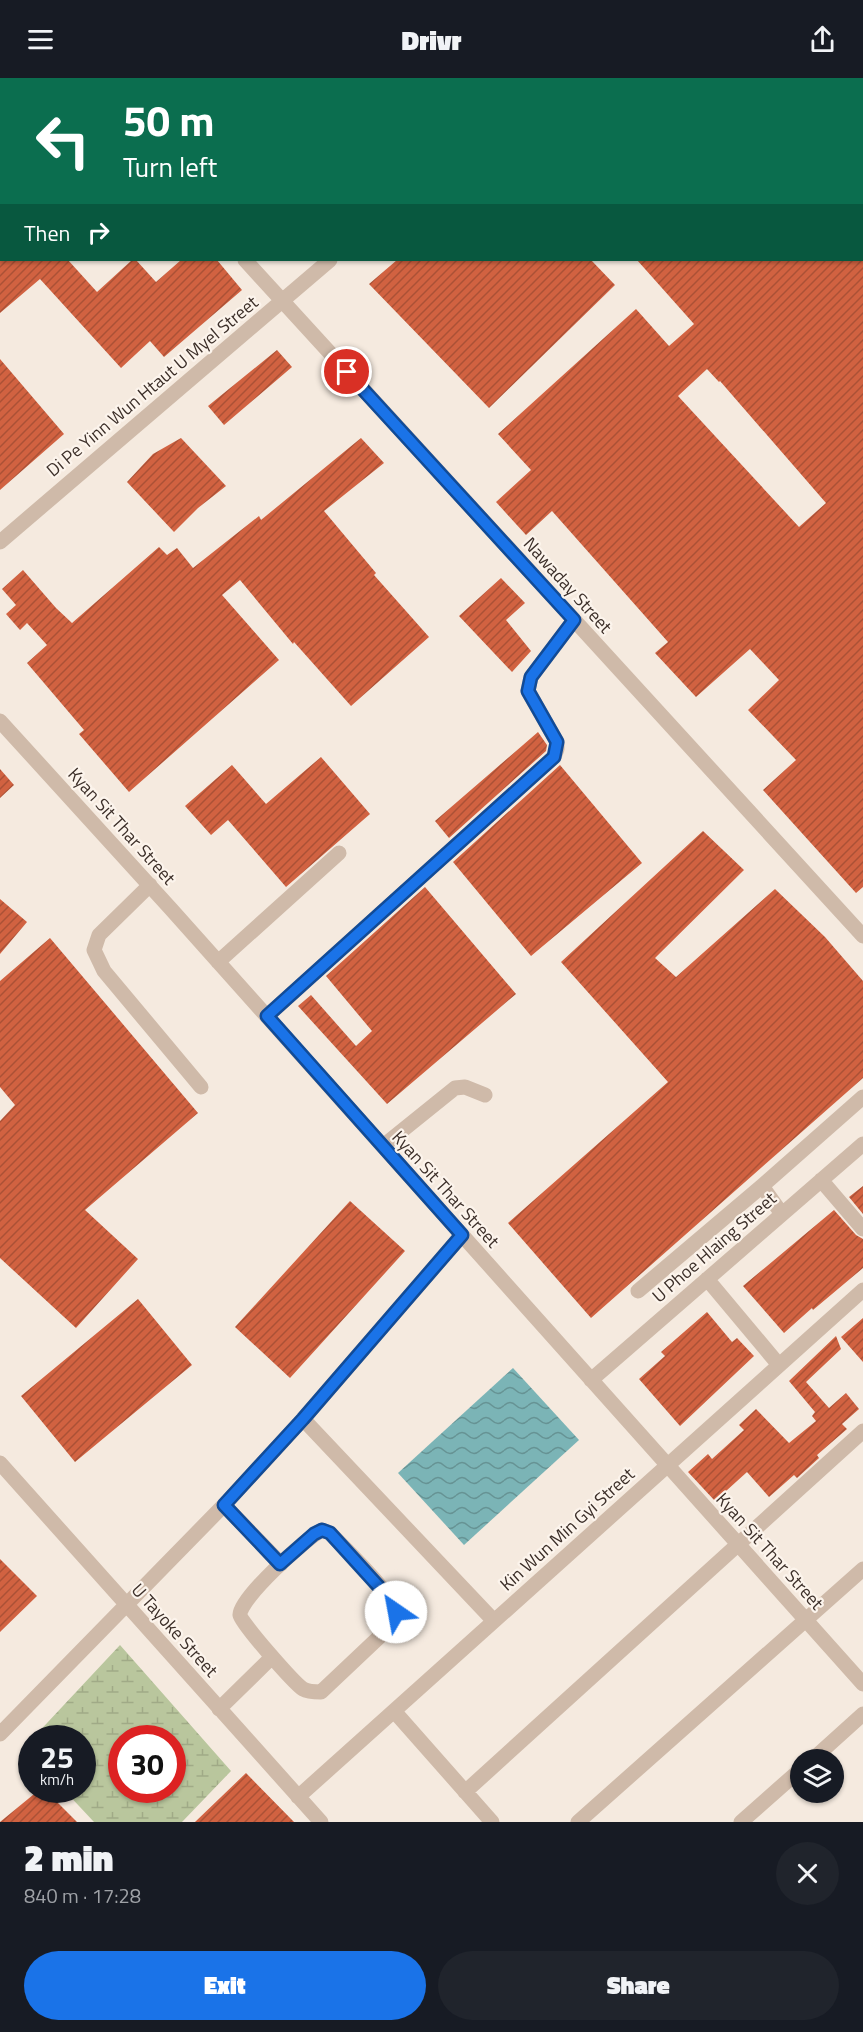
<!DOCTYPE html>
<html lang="en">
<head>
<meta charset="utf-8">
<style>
	body { margin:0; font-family:"Titillium Web",sans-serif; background:#20242c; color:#f1f3f6; height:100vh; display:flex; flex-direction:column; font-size:22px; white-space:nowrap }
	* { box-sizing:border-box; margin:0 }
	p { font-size:20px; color:#9ea1a6 }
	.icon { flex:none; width:33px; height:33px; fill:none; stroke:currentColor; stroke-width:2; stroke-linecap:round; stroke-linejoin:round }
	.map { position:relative; height:1744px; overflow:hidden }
	.panel { display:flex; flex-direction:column; background:#171b24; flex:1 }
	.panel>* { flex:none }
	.banner { position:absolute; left:0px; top:0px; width:864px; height:183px; box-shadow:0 2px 4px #0004; background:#0b6e4f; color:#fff; overflow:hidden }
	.tools { position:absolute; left:790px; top:1671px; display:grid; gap:12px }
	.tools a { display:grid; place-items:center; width:54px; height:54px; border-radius:50%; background:#171b24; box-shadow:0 2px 4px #0004; font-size:30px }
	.speed { position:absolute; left:18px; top:1647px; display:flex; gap:12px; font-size:30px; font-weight:700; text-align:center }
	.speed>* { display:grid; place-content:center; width:78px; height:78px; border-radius:50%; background:#171b24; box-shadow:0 2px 4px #0004; line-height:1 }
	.speed small { font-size:15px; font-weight:400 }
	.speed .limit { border:9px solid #d22; background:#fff; color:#111 }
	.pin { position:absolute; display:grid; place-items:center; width:51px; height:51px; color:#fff; margin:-26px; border:3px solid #fff; border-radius:50%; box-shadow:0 2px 6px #0007 }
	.me { position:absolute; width:66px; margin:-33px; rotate:327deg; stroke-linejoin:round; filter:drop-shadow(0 0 4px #0008) }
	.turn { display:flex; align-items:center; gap:21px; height:126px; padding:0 24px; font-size:27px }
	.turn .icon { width:78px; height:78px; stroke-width:2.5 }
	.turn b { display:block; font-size:42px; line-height:51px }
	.then { display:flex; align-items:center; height:57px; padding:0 24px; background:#0003; gap:12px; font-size:22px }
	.round { display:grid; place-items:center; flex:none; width:63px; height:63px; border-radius:32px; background:#20242c }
	.summary { display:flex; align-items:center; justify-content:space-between; height:102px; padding:0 24px }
	h1 { font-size:36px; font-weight:800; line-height:45px }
	.primary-button { display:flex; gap:12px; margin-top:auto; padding:12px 24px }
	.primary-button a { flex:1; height:69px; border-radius:36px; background:#1a73e8; color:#fff; font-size:24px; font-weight:800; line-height:69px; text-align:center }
	.primary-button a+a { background:#20242c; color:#f1f3f6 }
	header { display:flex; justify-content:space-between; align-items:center; height:78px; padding:0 24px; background:#171b24; font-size:27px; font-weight:800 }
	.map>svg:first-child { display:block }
	.wetland { fill:url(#wetland-marsh); fill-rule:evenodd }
	.water { fill:url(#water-waves) }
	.building { fill:url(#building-hatch); fill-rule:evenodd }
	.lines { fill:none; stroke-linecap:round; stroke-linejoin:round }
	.minor { stroke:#cfbaa9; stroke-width:15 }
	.route-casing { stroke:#114b97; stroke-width:15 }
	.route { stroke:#1a73e8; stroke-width:10 }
	.labels { text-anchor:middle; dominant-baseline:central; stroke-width:4.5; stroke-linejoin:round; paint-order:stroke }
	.street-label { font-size:18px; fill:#3c2f29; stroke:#fcf4ec }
</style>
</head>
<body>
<header><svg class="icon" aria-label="menu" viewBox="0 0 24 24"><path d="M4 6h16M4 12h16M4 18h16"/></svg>Drivr<svg class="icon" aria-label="share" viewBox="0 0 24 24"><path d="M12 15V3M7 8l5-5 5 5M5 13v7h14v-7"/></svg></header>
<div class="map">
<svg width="863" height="1744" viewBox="0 0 863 1744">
	<defs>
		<pattern id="wetland-marsh" width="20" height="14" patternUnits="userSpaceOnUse" patternTransform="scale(1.5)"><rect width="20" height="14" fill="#b9c69d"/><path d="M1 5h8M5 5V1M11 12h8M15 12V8" fill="none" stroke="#a0aa87"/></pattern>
		<pattern id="water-waves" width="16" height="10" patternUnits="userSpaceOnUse" patternTransform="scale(1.5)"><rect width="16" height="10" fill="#7bb4b6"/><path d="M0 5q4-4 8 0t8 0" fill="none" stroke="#669394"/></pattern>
		<pattern id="building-hatch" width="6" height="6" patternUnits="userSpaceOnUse" patternTransform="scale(1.5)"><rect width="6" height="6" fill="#d16241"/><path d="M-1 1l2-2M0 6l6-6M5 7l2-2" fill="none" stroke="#ab5136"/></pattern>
	</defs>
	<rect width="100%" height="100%" fill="#f5eadf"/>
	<path class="wetland" d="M120 1567 231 1693 182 1744H94L64 1712H82V1660H33ZM122 1660H172V1712H122Z"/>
	<path class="water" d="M513 1290 579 1362 464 1467 398 1395Z"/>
	<path class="building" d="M0 182H68L97 214 132 182H136L156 204 181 182H217L242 212 164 279 150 263 121 290 40 201 0 235Z
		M397 182H591L615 207 489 330 369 206Z
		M637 182H863V809L856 815 763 712 796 682 748 632 779 602 750 571 696 619 655 575 668 564 552 433 526 457 496 424 531 392 498 356 636 231 669 268 694 246ZM707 291 719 304 720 303 826 425 799 449 678 318Z
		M277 272 292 289 224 347 208 328Z
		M0 281 64 356 0 412Z
		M181 360 226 408 198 430 174 454 127 404 153 376Z
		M361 360 384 385 324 433 376 495 374 497 429 559 351 628 294 564 293 566 240 502 222 517 279 582 129 714 79 656 84 652 27 585 47 567 27 545 20 552 6 536 16 527 2 511 23 492 56 530 72 545 159 469 167 477 177 470 193 490 259 438 261 442Z
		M501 500 525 525 506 542 531 573 512 594 459 538Z
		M538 654 547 667 546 673 449 760 435 743Z
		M321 679 370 736 286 809 228 742 211 757 185 728 232 687 266 726Z
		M560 687 642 785 531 878 453 784Z
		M0 691 14 707 0 720Z
		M703 753 744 792 655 880 676 899 775 811 825 859 863 903V1000L591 1240 508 1145 668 1004 561 884Z
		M425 809 516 916 387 1026 298 928 311 917 356 968 372 953 326 898Z
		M0 821 27 844 0 876Z
		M50 860 198 1035 85 1132 138 1181 76 1250 0 1180V1043L15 1027 0 1009V903Z
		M863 1108V1136L849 1119Z
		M350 1123 405 1173 290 1300 235 1249Z
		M834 1132 856 1157 863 1161V1190L813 1232 812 1230 784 1255 743 1208Z
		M138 1221 192 1287 75 1384 21 1318Z
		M707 1234 732 1264 737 1260 754 1278 680 1348 639 1301 665 1278 661 1274Z
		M863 1240V1284L841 1259Z
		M836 1258 841 1271 806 1304 829 1330 846 1315 859 1331 842 1346 847 1351 817 1377 819 1380 797 1400 794 1397 769 1419 747 1394 715 1423 688 1394 708 1376 712 1381 744 1352 739 1347 756 1331 789 1365 816 1343 812 1338 815 1334 789 1303Z
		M0 1481 37 1518 0 1554Z
		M246 1695 294 1744H195Z
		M39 1712H45L77 1744H0Z"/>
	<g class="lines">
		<path class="minor" d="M82 0 83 2
			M795 0 797 2
			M535 2 537 0
			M862 74 863 75
			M245 182 863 858
			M0 464 330 182
			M0 643 171 831 863 1606
			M150 807 99 857 94 872 104 893 201 1009
			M218 884 339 775
			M267 938 554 679 557 671V664L528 613 531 599 574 542
			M383 1068 455 1010 465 1009 485 1017
			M821 1102 863 1151
			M762 1108 782 1136
			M707 1201 779 1287
			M638 1213 762 1108 863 1019
			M591 1302 863 1066
			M303 1341 494 1543
			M0 1385 321 1744
			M224 1427 281 1486
			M322 1452 330 1455C346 1472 391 1514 396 1534L393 1546 321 1614C315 1614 308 1614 303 1611 294 1605 241 1545 240 1537 238 1522 307 1459 322 1452Z
			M219 1631 272 1579
			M394 1633 492 1744
			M0 1656 224 1427 303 1341 462 1157
			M812 1682 863 1636
			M465 1714 863 1353
			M298 1719 863 1212
			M578 1744 863 1491
			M741 1744 801 1691"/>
	</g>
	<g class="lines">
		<g class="route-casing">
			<path id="route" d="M347 294 574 542 531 599 528 613 557 664 554 679 267 938 462 1157 303 1341 224 1427 280 1486 314 1456 322 1452 330 1455 390 1521 396 1534"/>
		</g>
		<use href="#route" class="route"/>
	</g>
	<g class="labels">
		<g class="street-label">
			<text transform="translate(152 308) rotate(-40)">Di Pe Yinn Wun Htaut U Myel Street</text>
			<text transform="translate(568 507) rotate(48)">Nawaday Street</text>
			<text transform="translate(122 748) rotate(48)">Kyan Sit Thar Street</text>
			<text transform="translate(446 1111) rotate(48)">Kyan Sit Thar Street</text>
			<text transform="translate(714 1169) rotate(-41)">U Phoe Hlaing Street</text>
			<text transform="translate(567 1451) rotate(-42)">Kin Wun Min Gyi Street</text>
			<text transform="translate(770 1473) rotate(48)">Kyan Sit Thar Street</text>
			<text transform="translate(175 1552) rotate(48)">U Tayoke Street</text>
		</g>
	</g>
</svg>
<div class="tools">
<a><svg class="icon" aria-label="layers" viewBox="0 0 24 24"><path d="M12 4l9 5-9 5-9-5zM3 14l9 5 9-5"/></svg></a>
</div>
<div class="speed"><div>25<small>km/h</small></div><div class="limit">30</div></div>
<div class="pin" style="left:347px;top:294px;background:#d93025"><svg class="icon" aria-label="arrive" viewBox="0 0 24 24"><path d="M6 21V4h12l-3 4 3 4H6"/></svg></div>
<svg class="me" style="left:396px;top:1534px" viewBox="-20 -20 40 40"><circle r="19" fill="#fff"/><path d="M0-13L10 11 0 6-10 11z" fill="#1a73e8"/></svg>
<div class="banner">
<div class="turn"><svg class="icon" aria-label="left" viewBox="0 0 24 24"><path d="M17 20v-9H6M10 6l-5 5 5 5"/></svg><div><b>50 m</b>Turn left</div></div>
<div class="then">Then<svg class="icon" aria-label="right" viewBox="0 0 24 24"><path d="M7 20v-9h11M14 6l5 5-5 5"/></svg></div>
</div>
</div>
<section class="panel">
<div class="summary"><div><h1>2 min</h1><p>840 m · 17:28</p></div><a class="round"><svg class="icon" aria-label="close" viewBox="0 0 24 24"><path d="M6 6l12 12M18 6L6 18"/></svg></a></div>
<div class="primary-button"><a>Exit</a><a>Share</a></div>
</section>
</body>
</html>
